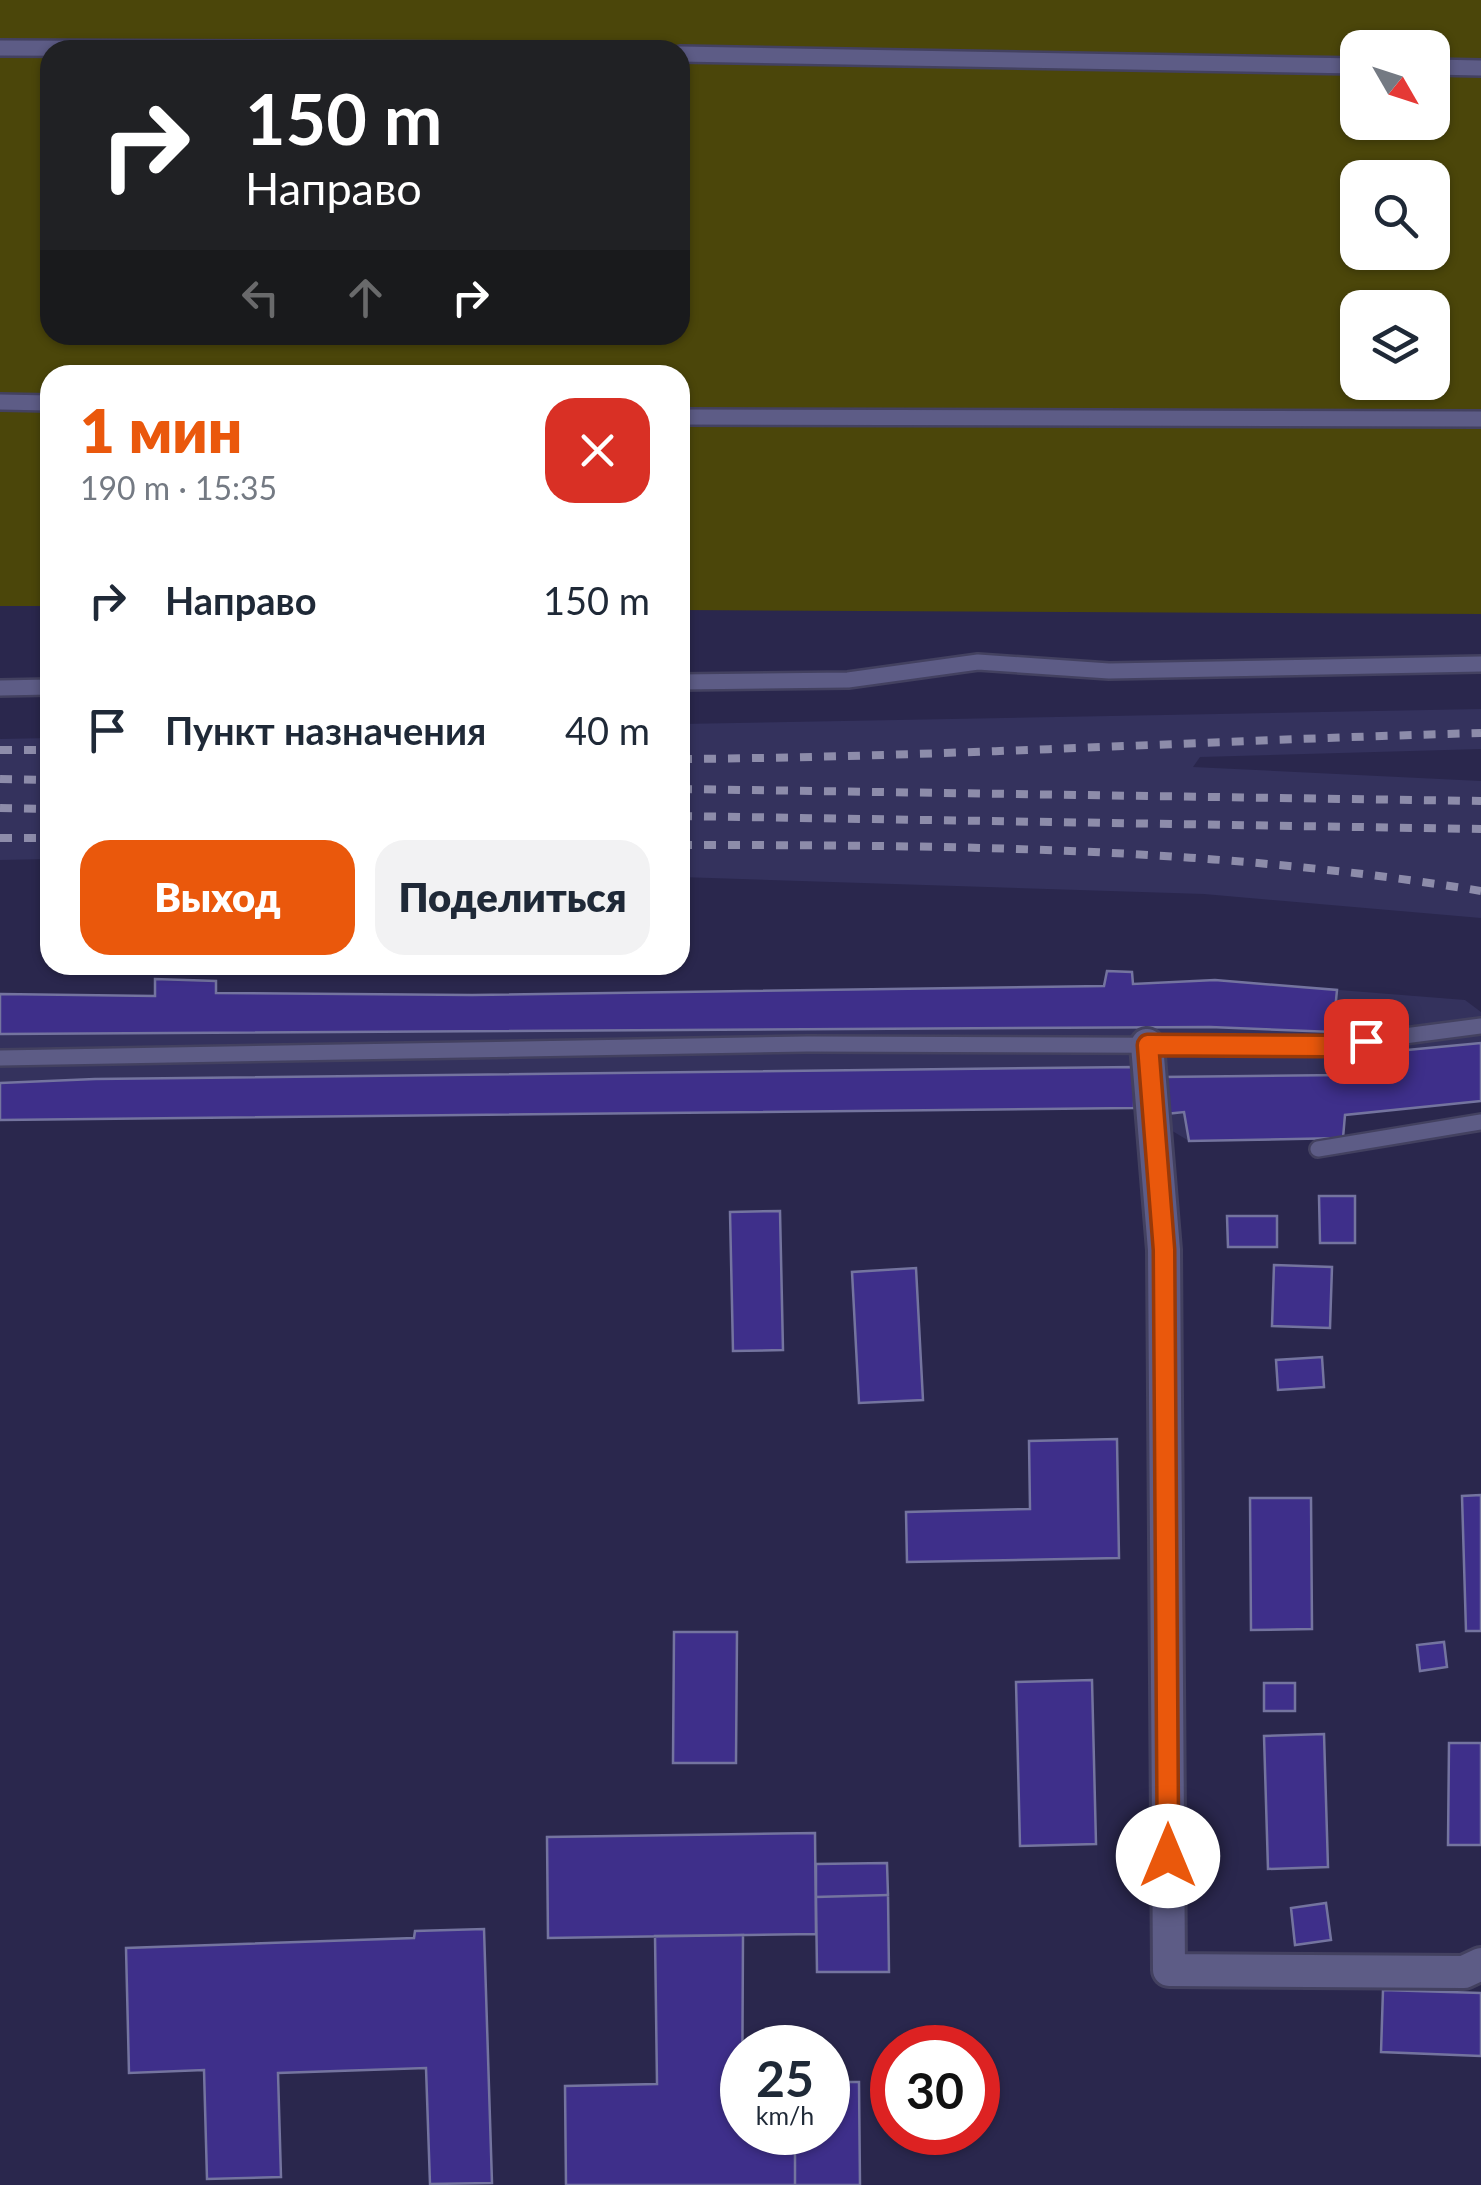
<!DOCTYPE html>
<html lang="ru">
<head>
<meta charset="utf-8">
<style>
	body { margin:0; font-family:Lato,sans-serif; background:#f2f2f3; color:#1f2937; height:100vh; display:flex; flex-direction:column; font-size:38px; white-space:nowrap }
	* { box-sizing:border-box; margin:0 }
	p { font-size:32px; color:#747a83 }
	.icon { flex:none; width:55px; height:55px; fill:none; stroke:currentColor; stroke-width:2; stroke-linecap:round; stroke-linejoin:round }
	.map { position:relative; flex:1; overflow:hidden }
	.drawer { position:absolute; left:40px; top:365px; width:650px; height:610px; display:flex; flex-direction:column; background:#fff; border-radius:30px; box-shadow:0 2px 8px #0004 }
	.drawer>* { flex:none }
	.top-card { position:absolute; left:40px; top:40px; width:650px; height:305px; border-radius:30px; box-shadow:0 2px 8px #0004; background:#202124; color:#fff; overflow:hidden }
	.needle { width:65px; rotate:129deg }
	.controls { position:absolute; left:1340px; top:30px; display:grid; gap:20px }
	.controls a { display:grid; place-items:center; width:110px; height:110px; border-radius:20px; background:#fff; box-shadow:0 2px 8px #0004; font-size:50px }
	.speed { position:absolute; left:720px; top:2025px; display:flex; gap:20px; font-size:50px; font-weight:700; text-align:center }
	.speed>* { display:grid; place-content:center; width:130px; height:130px; border-radius:50%; background:#fff; box-shadow:0 2px 8px #0004; line-height:1 }
	.speed small { font-size:25px; font-weight:400 }
	.speed .limit { border:15px solid #d22; background:#fff; color:#111 }
	.pin { position:absolute; display:grid; place-items:center; width:85px; height:85px; color:#fff; margin:-42px; border-radius:20px; box-shadow:0 5px 15px #0006 }
	.me { position:absolute; width:110px; margin:-55px; rotate:0deg; stroke-linejoin:round; filter:drop-shadow(0 0 8px #0008) }
	.turn { display:flex; align-items:center; gap:35px; height:210px; padding:0 40px; font-size:45px }
	.turn .icon { width:130px; height:130px; stroke-width:2.5 }
	.turn b { display:block; font-size:70px; line-height:85px }
	.lanes { display:flex; align-items:center; height:95px; padding:0 40px; background:#0003; justify-content:center; gap:50px; direction:ltr }
	.lanes .off { opacity:.35 }
	.round { display:grid; place-items:center; flex:none; width:105px; height:105px; border-radius:30px; background:#f2f2f3 }
	.head { display:flex; align-items:center; justify-content:space-between; height:170px; padding:0 40px }
	h1 { font-size:60px; font-weight:800; line-height:75px; color:#ea580c }
	.primary-button { display:flex; gap:20px; margin-top:auto; padding:20px 40px }
	.primary-button a { flex:1; height:115px; border-radius:30px; background:#ea580c; color:#fff; font-size:40px; font-weight:800; line-height:115px; text-align:center }
	.primary-button a+a { background:#f2f2f3; color:#1f2937 }
	ul { padding:0; list-style:none }
	li { display:flex; align-items:center; gap:30px; height:130px; padding:0 40px }
	li div { flex:1 }
	li b { display:block; font-size:38px }
	li em { font-style:normal }
	.map>svg:first-child { display:block }
	.built { fill:#34325d }
	.green { fill:#4b460a; fill-rule:evenodd }
	.building { fill:#3e2f8a; stroke:#74749f; stroke-width:2.5 }
	.lines { fill:none; stroke-linecap:round; stroke-linejoin:round }
	.lane-casing { stroke:#434160; stroke-width:20 }
	.street-casing { stroke:#434160; stroke-width:38 }
	.lane { stroke:#5d5c86; stroke-width:15 }
	.street { stroke:#5d5c86; stroke-width:32 }
	.rail { stroke:#8d8caa; stroke-width:8; stroke-dasharray:12 12; stroke-linecap:butt }
	.route-casing { stroke:#983908; stroke-width:25 }
	.route { stroke:#ea580c; stroke-width:18 }
</style>
</head>
<body>
<div class="map">
<svg width="1481" height="2185" viewBox="0 0 1481 2185">
	<rect width="100%" height="100%" fill="#2a274d"/>
	<path class="built" d="M1481 709V749L1200 757 1193 767 1481 781V918L1204 894 680 877V724Z
		M50 738V859L0 860V739Z
		M1107 971 1132 972 1133 984 1215 980 1465 1000 1481 1012V1101L1346 1115 1343 1138 1189 1141 1134 1108 0 1120V994L155 996V979L216 981 217 993 472 995 1103 986Z"/>
	<path class="green" d="M0 0H1481V614L680 610V375H50V606H0ZM1358 48H1432V122H1358ZM50 50H680V335H50ZM1358 178H1432V252H1358ZM1358 308H1432V382H1358Z"/>
	<path class="building" d="M1107 971 1132 972 1133 984 1215 980 1337 990 1333 1032 1210 1027 0 1034V994L155 996V979L216 981V993L472 995 1104 986Z
		M1481 1043V1101L1345 1115 1343 1138 1189 1141 1184 1112 1165 1114 1162 1077 1344 1075V1056Z
		M1135 1067 1134 1108 0 1120V1083L95 1079Z
		M1319 1196H1355V1243H1320Z
		M780 1211 783 1350 733 1351 730 1212Z
		M1227 1216H1277V1247H1228Z
		M1274 1265 1332 1267 1330 1328 1272 1326Z
		M916 1268 923 1400 859 1403 852 1272Z
		M1322 1357 1324 1387 1278 1390 1276 1360Z
		M1117 1439 1119 1558 907 1562 906 1512 1030 1509 1029 1441Z
		M1481 1495V1631H1466L1462 1496Z
		M1250 1498H1311L1312 1629 1251 1630Z
		M674 1632H737L736 1763H673Z
		M1444 1642 1447 1667 1420 1671 1417 1645Z
		M1092 1680 1096 1844 1020 1846 1016 1682Z
		M1264 1683H1295V1711H1264Z
		M1324 1734 1328 1867 1268 1869 1264 1736Z
		M1449 1743H1481V1845H1448Z
		M815 1833 816 1934 548 1938 547 1837Z
		M887 1863 888 1895 816 1897V1864Z
		M888 1895 889 1972H817L816 1897Z
		M1326 1903 1331 1940 1295 1945 1291 1908Z
		M484 1929 492 2183 430 2184 426 2068 278 2073 281 2177 207 2179 204 2070 129 2073 126 1948 414 1938 415 1931Z
		M743 1935 742 2132H795V2185H566L565 2086 657 2084 655 1936Z
		M1383 1990 1481 1993V2056L1381 2052Z
		M828 2082H859L860 2185H795V2132H828Z"/>
	<g class="lines">
		<g class="lane-casing">
			<path id="lane" d="M0 48 474 50
				M680 54 1358 66
				M1432 67 1481 68
				M0 402 50 403
				M680 417 1481 419
				M680 682 848 680 978 662 1109 671 1481 664
				M0 688 50 687
				M0 1058 807 1044 1328 1046 1481 1026
				M1318 1149 1481 1122"/>
		</g>
		<g class="street-casing">
			<path id="street" d="M1147 1045 1164 1250 1169 1970 1464 1972 1481 1964"/>
		</g>
		<use href="#lane" class="lane"/>
		<use href="#street" class="street"/>
		<path class="rail" d="M0 750H50
			M680 759C947 757 1214 740 1481 733
			M0 779 50 780
			M680 789 1481 801
			M0 808 50 809
			M680 816 1481 829
			M0 838H50
			M680 845C948 845 1216 847 1481 891"/>
	</g>
	<g class="lines">
		<g class="route-casing">
			<path id="route" d="M1168 1856 1164 1250 1148 1045 1328 1046 1366 1041"/>
		</g>
		<use href="#route" class="route"/>
	</g>
</svg>
<div class="controls">
<a><svg class="needle" viewBox="-14 -14 28 28"><path d="M0-13l5 13h-10z" fill="#e53935"/><path d="M0 13l5-13h-10z" fill="#747a83"/></svg></a>
<a><svg class="icon" aria-label="search" viewBox="0 0 24 24"><circle cx="10" cy="10" r="6"/><path d="M15 15l6 6"/></svg></a>
<a><svg class="icon" aria-label="layers" viewBox="0 0 24 24"><path d="M12 4l9 5-9 5-9-5zM3 14l9 5 9-5"/></svg></a>
</div>
<div class="speed"><div>25<small>km/h</small></div><div class="limit">30</div></div>
<div class="pin" style="left:1366px;top:1041px;background:#d93025"><svg class="icon" aria-label="arrive" viewBox="0 0 24 24"><path d="M6 21V4h12l-3 4 3 4H6"/></svg></div>
<svg class="me" style="left:1168px;top:1856px" viewBox="-20 -20 40 40"><circle r="19" fill="#fff"/><path d="M0-13L10 11 0 6-10 11z" fill="#ea580c"/></svg>
<div class="top-card">
<div class="turn"><svg class="icon" aria-label="right" viewBox="0 0 24 24"><path d="M7 20v-9h11M14 6l5 5-5 5"/></svg><div><b>150 m</b>Направо</div></div>
<div class="lanes"><svg class="icon off" aria-label="left" viewBox="0 0 24 24"><path d="M17 20v-9H6M10 6l-5 5 5 5"/></svg><svg class="icon off" aria-label="ahead" viewBox="0 0 24 24"><path d="M12 20V5M6 11l6-6 6 6"/></svg><svg class="icon" aria-label="right" viewBox="0 0 24 24"><path d="M7 20v-9h11M14 6l5 5-5 5"/></svg></div>
</div>
<section class="drawer">
<div class="head"><div><h1>1 мин</h1><p>190 m · 15:35</p></div><a class="round" style="background:#d93025;color:#fff"><svg class="icon" aria-label="close" viewBox="0 0 24 24"><path d="M6 6l12 12M18 6L6 18"/></svg></a></div>
<ul>
<li><svg class="icon" aria-label="right" viewBox="0 0 24 24"><path d="M7 20v-9h11M14 6l5 5-5 5"/></svg><div><b>Направо</b></div><em>150 m</em></li>
<li><svg class="icon" aria-label="arrive" viewBox="0 0 24 24"><path d="M6 21V4h12l-3 4 3 4H6"/></svg><div><b>Пункт назначения</b></div><em>40 m</em></li>
</ul>
<div class="primary-button"><a>Выход</a><a>Поделиться</a></div>
</section>
</div>
</body>
</html>
